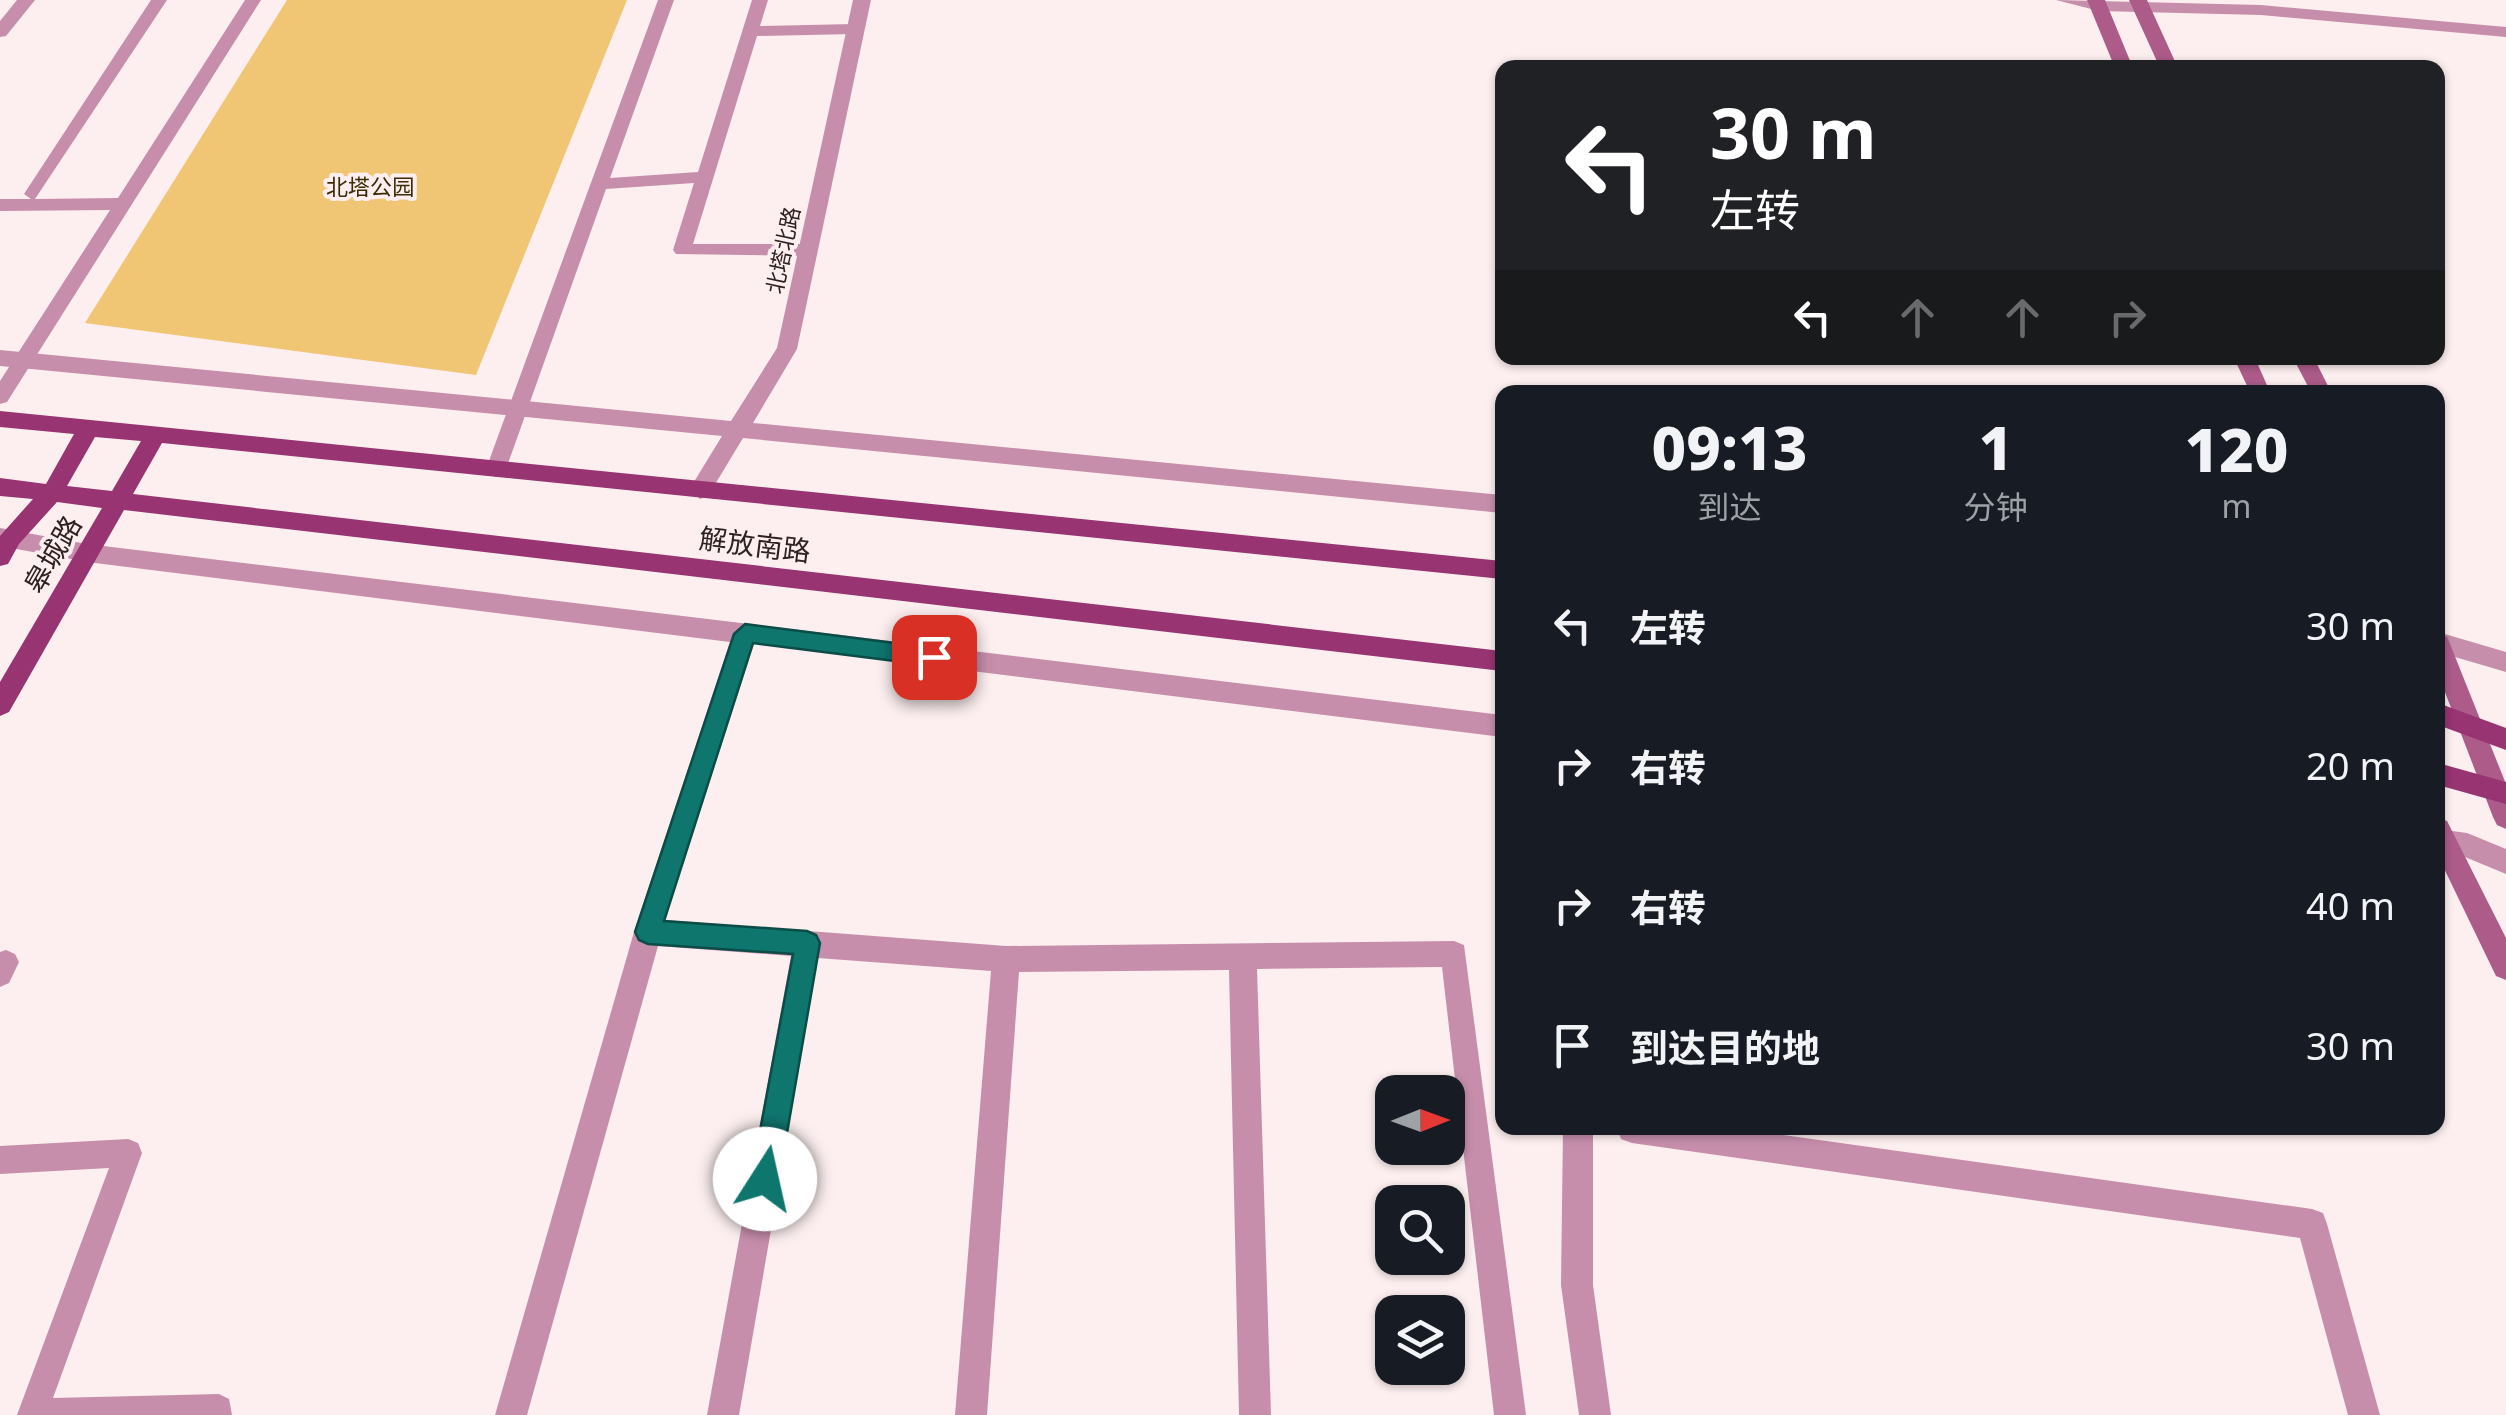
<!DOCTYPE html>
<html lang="zh">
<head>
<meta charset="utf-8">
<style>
	body { margin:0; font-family:"Noto Sans","Noto Sans SC",sans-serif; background:#242831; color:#f1f3f6; height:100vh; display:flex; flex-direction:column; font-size:38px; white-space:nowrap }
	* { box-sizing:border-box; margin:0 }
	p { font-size:32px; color:#9ea1a6 }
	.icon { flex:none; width:55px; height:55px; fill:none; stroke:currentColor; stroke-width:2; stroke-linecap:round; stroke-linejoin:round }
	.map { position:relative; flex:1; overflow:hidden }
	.drawer { position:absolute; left:1495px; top:385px; width:950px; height:750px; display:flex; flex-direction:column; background:#171b24; border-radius:20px; box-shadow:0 2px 8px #0004 }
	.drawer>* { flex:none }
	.top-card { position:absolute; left:1495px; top:60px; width:950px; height:305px; border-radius:20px; box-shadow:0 2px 8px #0004; background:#202124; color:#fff; overflow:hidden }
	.needle { width:65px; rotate:89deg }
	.fabs { position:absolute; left:1375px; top:1075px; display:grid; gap:20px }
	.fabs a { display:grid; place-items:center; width:90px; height:90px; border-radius:20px; background:#171b24; box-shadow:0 2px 8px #0004; font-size:50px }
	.pin { position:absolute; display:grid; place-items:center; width:85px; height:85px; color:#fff; margin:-42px; border-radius:20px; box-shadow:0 5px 15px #0006 }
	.me { position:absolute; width:110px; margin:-55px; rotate:10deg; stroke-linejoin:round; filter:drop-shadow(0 0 8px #0008) }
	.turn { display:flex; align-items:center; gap:35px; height:210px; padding:0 50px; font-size:45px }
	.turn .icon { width:130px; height:130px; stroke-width:2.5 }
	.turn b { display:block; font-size:70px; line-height:85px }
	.lanes { display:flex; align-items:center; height:95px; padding:0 50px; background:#0003; justify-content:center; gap:50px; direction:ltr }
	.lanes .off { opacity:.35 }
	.eta { display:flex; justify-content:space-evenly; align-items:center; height:170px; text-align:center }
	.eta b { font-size:60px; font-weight:800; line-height:70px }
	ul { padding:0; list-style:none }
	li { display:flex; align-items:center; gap:30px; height:140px; padding:0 50px }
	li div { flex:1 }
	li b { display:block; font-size:38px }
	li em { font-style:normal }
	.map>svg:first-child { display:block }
	.green { fill:#f0c574 }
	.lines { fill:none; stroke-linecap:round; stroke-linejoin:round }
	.lane { fill:#c78eac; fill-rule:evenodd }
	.street { fill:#c78eac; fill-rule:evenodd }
	.secondary { fill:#ad5c8a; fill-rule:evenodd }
	.primary { fill:#983471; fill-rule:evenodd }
	.route { fill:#0f766e; stroke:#0a4d48; stroke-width:2.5 }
	.labels { text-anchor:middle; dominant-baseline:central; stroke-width:8; stroke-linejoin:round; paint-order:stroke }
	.far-park-label { font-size:22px; fill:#3d2b04; stroke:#fdefef }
	.far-street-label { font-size:22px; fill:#2d2121; stroke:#fdefef }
	.street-label { font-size:28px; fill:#2d2121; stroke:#fdefef }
</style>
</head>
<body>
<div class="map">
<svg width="2506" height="1415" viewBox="0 0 2506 1415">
	<rect width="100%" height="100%" fill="#fdefef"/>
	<path class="green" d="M287 0H627L476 375 85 323Z"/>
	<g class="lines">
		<path class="lane" d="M151 0H167L35 199 118 198 245 0H261L7 402 0 404V381L110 210 0 211V199H31L24 194Z
			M658 0H674L610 178 698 172 752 0H768L760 26 854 24 862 29 854 34 757 36 693 244H808L817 250 808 256 676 254 673 250 694 183 606 189 506 469 496 477 489 474 486 469Z
			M6 950 15 954 19 962 9 983 0 987V952Z
			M128 1139 138 1143 142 1153 53 1398 219 1394 229 1399 232 1415H17L109 1168 0 1174V1146Z"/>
		<path class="street" d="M17 0H35L6 36 0 37V21Z
			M853 0H871L797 349 753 423 1502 495V513L743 438 708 496 700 499 689 490 722 436 0 366V350L731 421 777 348Z
			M2056 0 2261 5 2506 27V37L2261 15 2099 11Z
			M0 528 87 544 1502 715V737L754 644 665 920 1006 946 1454 941 1464 945 1526 1415H1494L1442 967 1257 969 1271 1415H1239L1229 970 1019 972 987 1415H955L991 971 818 958 739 1415H707L791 956 658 946 527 1415H495L634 932 730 642 87 562 0 546Z
			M2438 632 2506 652V672L2438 652Z
			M2438 829 2467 833 2506 849V874L2465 857 2438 853Z
			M1563 1128H1593V1285L1611 1415H1579L1561 1285Z
			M1617 1128H1734L2312 1209 2323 1213 2327 1224 2380 1415H2348L2300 1238 1632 1143 1621 1139Z"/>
		<path class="secondary" d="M2087 0H2105L2133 68H2115Z
			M2129 0H2147L2178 68H2160Z
			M2234 358H2255L2270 392H2250Z
			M2293 358H2314L2331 392H2311Z
			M2438 634 2447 637 2450 644 2506 784V829L2497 825 2493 817 2438 674Z
			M2438 817 2447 821 2506 938V980L2496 976 2438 856Z"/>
		<path class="primary" d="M0 411 1502 561V579L162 443 133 494 1502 651V671L124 510 9 712 0 716V682L102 508 57 502 19 544 8 564 0 566V536L33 499 0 496V478L46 484 74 434 0 427ZM95 437 141 441 112 491 67 486Z
			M2438 703 2506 728V750L2438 725Z
			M2438 763 2506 782V804L2438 785Z"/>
	</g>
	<path class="route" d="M745 624 934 648 945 657 934 666 753 643 664 921 807 931 816 935 820 943 779 1179 775 1189 765 1193 755 1189 751 1179 793 954 648 944 639 940 635 932 734 634Z"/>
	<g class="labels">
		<g class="far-park-label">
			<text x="370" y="186">北塔公园</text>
		</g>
		<g class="far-street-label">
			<text transform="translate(782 250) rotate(-78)">北塔北路</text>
		</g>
		<g class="street-label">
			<text transform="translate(755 544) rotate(7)">解放南路</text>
			<text transform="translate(52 554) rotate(-60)">皋城路</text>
		</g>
	</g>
</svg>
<div class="fabs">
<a><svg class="needle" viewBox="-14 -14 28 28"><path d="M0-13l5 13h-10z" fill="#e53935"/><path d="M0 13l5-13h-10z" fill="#9ea1a6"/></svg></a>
<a><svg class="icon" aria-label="search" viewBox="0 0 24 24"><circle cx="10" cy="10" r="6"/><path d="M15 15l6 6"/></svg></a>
<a><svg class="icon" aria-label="layers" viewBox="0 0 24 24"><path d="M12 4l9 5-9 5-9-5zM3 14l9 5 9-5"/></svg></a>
</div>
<div class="pin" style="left:934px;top:657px;background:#d93025"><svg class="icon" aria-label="arrive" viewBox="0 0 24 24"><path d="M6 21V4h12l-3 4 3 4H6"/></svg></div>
<svg class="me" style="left:765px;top:1179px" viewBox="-20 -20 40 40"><circle r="19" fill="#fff"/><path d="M0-13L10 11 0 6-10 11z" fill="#0f766e"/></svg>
<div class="top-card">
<div class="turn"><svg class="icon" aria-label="left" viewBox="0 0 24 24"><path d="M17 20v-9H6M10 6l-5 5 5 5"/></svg><div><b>30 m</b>左转</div></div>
<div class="lanes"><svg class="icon" aria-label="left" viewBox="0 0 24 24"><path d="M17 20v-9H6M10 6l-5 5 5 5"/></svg><svg class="icon off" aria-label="ahead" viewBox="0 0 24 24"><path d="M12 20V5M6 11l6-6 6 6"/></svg><svg class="icon off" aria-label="ahead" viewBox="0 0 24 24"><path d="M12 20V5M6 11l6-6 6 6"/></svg><svg class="icon off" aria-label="right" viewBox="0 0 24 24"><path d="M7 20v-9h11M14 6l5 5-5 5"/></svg></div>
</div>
<section class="drawer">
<div class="eta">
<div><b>09:13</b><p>到达</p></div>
<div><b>1</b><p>分钟</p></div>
<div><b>120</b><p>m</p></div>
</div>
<ul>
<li><svg class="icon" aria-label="left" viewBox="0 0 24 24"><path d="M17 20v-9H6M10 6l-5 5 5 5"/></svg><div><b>左转</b></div><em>30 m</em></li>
<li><svg class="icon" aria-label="right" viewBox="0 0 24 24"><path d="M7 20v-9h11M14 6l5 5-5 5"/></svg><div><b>右转</b></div><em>20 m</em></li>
<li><svg class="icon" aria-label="right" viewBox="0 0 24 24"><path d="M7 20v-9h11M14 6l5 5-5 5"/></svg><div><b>右转</b></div><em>40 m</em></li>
<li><svg class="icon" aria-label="arrive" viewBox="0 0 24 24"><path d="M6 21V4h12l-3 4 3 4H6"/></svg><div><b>到达目的地</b></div><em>30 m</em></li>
</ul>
</section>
</div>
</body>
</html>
